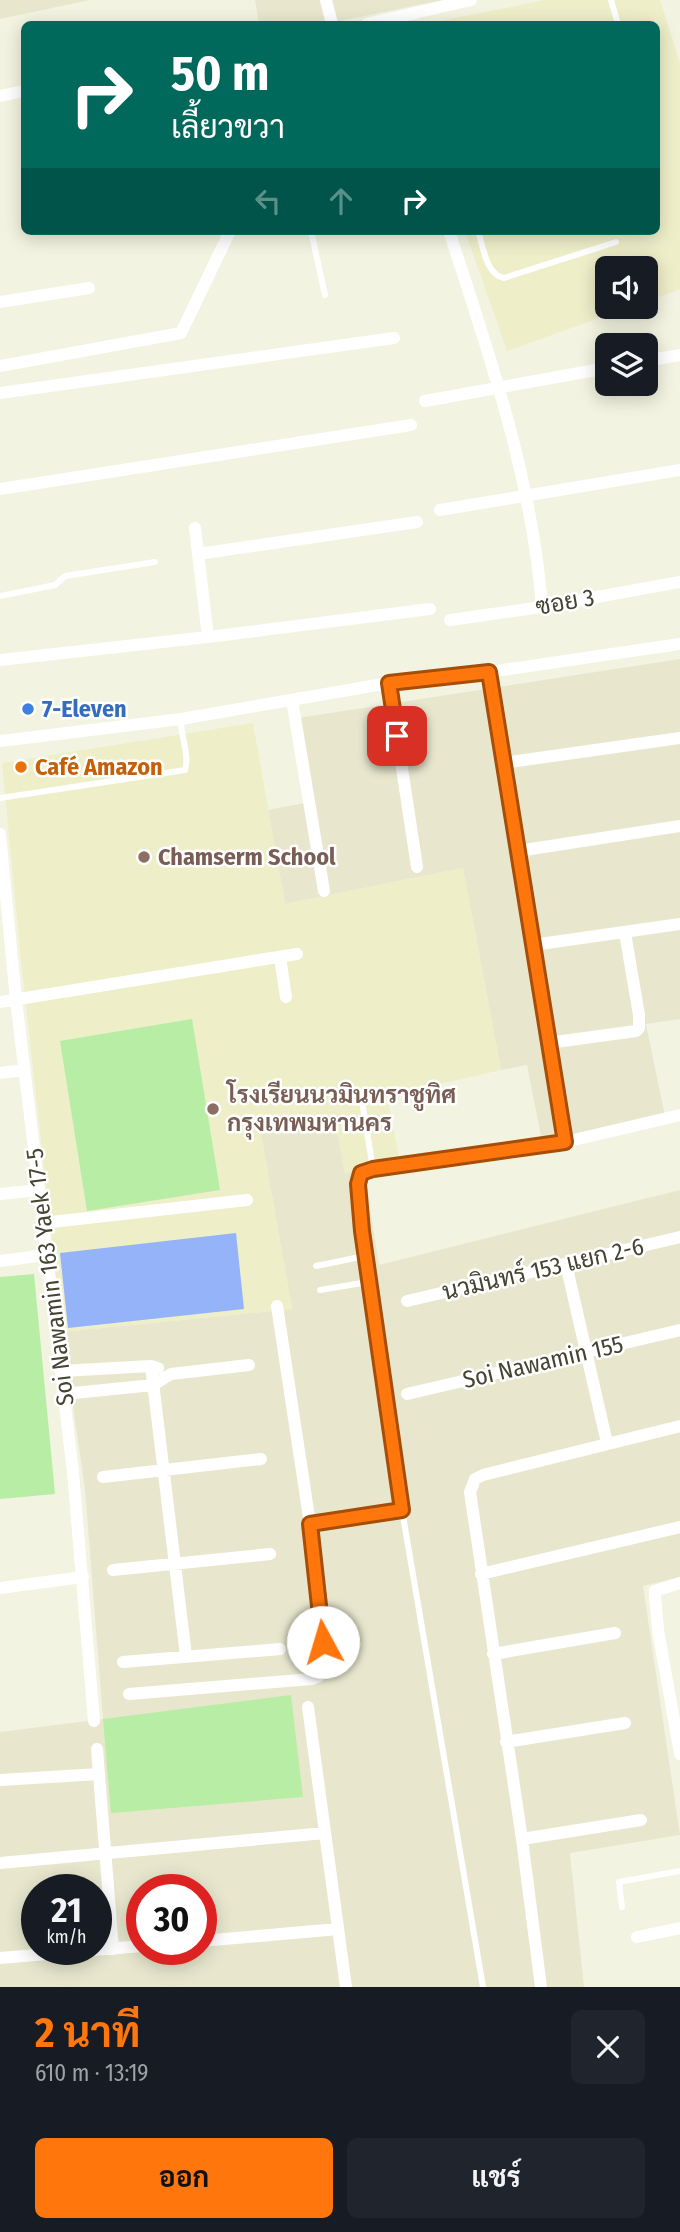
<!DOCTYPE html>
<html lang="th">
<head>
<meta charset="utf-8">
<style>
	body { margin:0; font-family:"Fira Sans Condensed",Sarabun,sans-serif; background:#20242c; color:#f1f3f6; height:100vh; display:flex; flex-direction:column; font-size:26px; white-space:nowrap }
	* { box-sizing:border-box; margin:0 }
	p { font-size:23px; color:#9ea1a6 }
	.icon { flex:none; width:38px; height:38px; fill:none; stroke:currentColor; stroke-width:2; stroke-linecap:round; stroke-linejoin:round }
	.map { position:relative; height:1987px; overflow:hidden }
	.details { display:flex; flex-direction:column; background:#171b24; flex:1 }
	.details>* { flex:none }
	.banner { position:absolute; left:21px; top:21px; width:639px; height:214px; border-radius:10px; box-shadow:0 4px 18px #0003; background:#00695c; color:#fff; overflow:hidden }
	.buttons { position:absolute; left:595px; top:256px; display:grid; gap:14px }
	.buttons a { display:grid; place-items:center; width:63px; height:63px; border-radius:10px; background:#171b24; box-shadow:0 4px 18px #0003; font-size:35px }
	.speed { position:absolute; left:21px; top:1874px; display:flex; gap:14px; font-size:35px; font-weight:700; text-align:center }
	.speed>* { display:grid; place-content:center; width:91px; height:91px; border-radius:50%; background:#171b24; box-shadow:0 4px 18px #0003; line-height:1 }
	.speed small { font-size:18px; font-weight:400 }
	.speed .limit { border:10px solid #d22; background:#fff; color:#111 }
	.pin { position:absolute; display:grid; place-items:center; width:60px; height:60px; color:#fff; margin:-30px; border-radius:14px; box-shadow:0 4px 10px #0006 }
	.me { position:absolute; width:77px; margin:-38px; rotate:354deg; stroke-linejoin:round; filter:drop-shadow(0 0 5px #0008) }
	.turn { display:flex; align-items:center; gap:24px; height:147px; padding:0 35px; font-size:32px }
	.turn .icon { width:91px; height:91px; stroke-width:2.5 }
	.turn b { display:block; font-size:49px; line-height:60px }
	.lanes { display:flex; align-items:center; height:66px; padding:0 35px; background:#0003; justify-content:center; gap:35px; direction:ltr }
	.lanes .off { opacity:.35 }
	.round { display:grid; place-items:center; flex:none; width:74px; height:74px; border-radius:10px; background:#20242c }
	.headline { display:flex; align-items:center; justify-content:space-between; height:119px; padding:0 35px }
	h1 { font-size:42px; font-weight:700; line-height:52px; color:#ff770c }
	.cta { display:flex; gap:14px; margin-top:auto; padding:14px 35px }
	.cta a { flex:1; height:80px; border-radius:10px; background:#ff770c; color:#111; font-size:28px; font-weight:700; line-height:80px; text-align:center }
	.cta a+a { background:#20242c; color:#f1f3f6 }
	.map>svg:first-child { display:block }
	.residential { fill:#e8e7ce; fill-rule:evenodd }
	.education { fill:#eeeec9 }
	.green { fill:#b7eda4 }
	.water { fill:#95b3f8 }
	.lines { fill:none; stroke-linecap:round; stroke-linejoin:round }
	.lane { stroke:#fff; stroke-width:6 }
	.street { stroke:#fff; stroke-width:12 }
	.route-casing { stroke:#a64d08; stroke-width:18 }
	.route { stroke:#ff770c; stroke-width:12 }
	.shop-dot { fill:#3f7fe0; stroke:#fff; stroke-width:2.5 }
	.food-dot { fill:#e8710a; stroke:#fff; stroke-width:2.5 }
	.education-dot { fill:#8d6e63; stroke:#fff; stroke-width:2.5 }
	.labels { text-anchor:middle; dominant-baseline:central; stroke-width:5; stroke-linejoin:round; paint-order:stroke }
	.street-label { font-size:24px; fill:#454331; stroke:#fff }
	.shop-label { font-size:24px; font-weight:bold; fill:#366cbe; stroke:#fff; text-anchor:start }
	.food-label { font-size:24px; font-weight:bold; fill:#c56008; stroke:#fff; text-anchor:start }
	.education-label { font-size:24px; font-weight:bold; fill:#785e54; stroke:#fff; text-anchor:start }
</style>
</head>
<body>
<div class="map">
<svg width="680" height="1987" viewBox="0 0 680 1987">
	<rect width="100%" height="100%" fill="#f3f3e1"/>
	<path class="residential" d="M0 0H90L0 19Z
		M255 0H442L326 24H259Z
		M680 659V1019L646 1024 665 1116 542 1141 527 1065 501 1070 463 868 285 904 268 810 305 803 291 719Z
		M336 1122 345 1173 364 1169 379 1265 680 1190V1577L643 1586 680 1835 570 1853 584 1987H0V1732L103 1719 85 1489 62 1332 292 1309 261 1134ZM37 1890H96V1950H37ZM142 1890H201V1950H142Z"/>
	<path class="education" d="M545 0H660L680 63V289L646 302V268H607V306H632L507 351 465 231H656V24H426Z
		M253 723 285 904 463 868 501 1070 387 1096 400 1163 345 1173 335 1122 261 1134 292 1309 62 1332 21 959 2 763Z"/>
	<path class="green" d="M192 1019 220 1190 87 1211 60 1041Z
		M34 1274 55 1494 0 1499V1277Z
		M291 1695 303 1797 111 1813 103 1719Z"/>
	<path class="water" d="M236 1233 244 1309 68 1328 60 1253Z"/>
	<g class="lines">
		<path class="lane" d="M611 0 618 24
			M311 231 325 295
			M478 231C483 246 486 275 504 278L616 242
			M0 596 55 585 65 576 155 562
			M0 798 185 770C190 755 180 735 181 719
			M361 1095 373 1169 361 1173 358 1184 368 1282 402 1510 483 1987
			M316 1266 365 1256
			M320 1290 368 1282
			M622 1907 619 1882 680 1871"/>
		<path class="street" d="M326 0 332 24
			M367 24 471 0
			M0 96 24 91
			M449 231C489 354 532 477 542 607
			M0 302 89 288
			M646 361 680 355
			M0 366 181 333 230 231
			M0 393 394 338
			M425 401 607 368
			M0 489 411 425
			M440 510 680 470
			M195 528 208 637
			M198 554 417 522
			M450 620 542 607 680 582
			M0 660 208 637 430 609
			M489 672 565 1142
			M389 683 417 867
			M292 700 324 891
			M0 741 181 719 389 683 489 672 680 644
			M503 763 680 738
			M0 834 16 1000 73 1472 94 1721
			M518 851 680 826
			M533 945 680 924
			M280 957 286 997
			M0 1002 297 954
			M548 1043 636 1031 639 1028V1015L625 933
			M0 1073 24 1070
			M373 1169 565 1142 680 1115
			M0 1194 39 1190
			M43 1223 247 1200
			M0 1261 46 1255
			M566 1264 607 1443
			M407 1301 680 1237
			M151 1366 186 1656
			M62 1371 151 1366 158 1368
			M64 1394 153 1385 171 1374 249 1365
			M407 1394 680 1330
			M103 1477 261 1459
			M310 1524 402 1510
			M113 1570 270 1554
			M481 1574 680 1527
			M680 1583 655 1591V1596L658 1630 680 1754
			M0 1588 83 1577
			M493 1654 615 1633
			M123 1662 280 1649
			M129 1694 312 1679 319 1676 324 1665 310 1524 277 1306
			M308 1707 346 1987
			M506 1742 625 1723
			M97 1749 113 1949
			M0 1780 99 1774
			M522 1839 641 1820
			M0 1863 325 1833
			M637 1937 680 1928
			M201 1941 338 1929
			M0 1958 142 1946
			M541 1987 522 1839 470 1492 475 1479 483 1475 680 1426"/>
	</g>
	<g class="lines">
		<g class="route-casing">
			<path id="route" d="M323 1642 310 1524 402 1510 362 1231 358 1184 361 1173 373 1169 565 1142 489 672 389 683 397 736"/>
		</g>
		<use href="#route" class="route"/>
	</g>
	<circle class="shop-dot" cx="28" cy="709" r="7"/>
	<circle class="food-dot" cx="21" cy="767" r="7"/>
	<g class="education-dot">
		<circle cx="144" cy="857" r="7"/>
		<circle cx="213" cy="1109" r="7"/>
	</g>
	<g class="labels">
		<g class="street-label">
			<text transform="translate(565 602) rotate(-10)">ซอย 3</text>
			<text transform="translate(543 1269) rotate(-13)">นวมินทร์ 153 แยก 2-6</text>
			<text transform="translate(50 1277) rotate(-97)">Soi Nawamin 163 Yaek 17-5</text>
			<text transform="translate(543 1362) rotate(-13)">Soi Nawamin 155</text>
		</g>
		<g class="shop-label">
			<text x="42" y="709">7-Eleven</text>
		</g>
		<g class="food-label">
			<text x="35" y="767">Café Amazon</text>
		</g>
		<g class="education-label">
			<text x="158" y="857">Chamserm School</text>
			<text x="227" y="1095">โรงเรียนนวมินทราชูทิศ<tspan x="227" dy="28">กรุงเทพมหานคร</tspan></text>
		</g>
	</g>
</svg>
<div class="buttons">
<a><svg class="icon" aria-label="sound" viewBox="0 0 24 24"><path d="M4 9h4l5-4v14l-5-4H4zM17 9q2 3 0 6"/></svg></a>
<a><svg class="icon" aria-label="layers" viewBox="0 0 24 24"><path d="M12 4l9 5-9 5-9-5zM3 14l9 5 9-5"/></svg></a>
</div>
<div class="speed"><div>21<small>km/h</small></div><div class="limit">30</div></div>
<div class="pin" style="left:397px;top:736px;background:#d93025"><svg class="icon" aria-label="arrive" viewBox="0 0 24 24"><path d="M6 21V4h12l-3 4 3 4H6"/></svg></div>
<svg class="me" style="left:323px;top:1642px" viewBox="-20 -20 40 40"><circle r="19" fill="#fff"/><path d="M0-13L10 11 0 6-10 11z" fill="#ff770c"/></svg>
<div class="banner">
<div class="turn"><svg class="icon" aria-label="right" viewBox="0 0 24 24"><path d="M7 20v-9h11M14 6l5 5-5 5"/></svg><div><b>50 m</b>เลี้ยวขวา</div></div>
<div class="lanes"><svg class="icon off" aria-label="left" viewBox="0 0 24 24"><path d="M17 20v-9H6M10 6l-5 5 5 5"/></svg><svg class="icon off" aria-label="ahead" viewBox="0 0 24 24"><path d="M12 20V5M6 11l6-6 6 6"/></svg><svg class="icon" aria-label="right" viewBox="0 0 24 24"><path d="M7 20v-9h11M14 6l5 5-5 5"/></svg></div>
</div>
</div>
<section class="details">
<div class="headline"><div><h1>2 นาที</h1><p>610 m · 13:19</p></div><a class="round"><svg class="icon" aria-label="close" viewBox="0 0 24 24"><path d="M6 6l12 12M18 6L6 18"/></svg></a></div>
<div class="cta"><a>ออก</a><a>แชร์</a></div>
</section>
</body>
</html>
